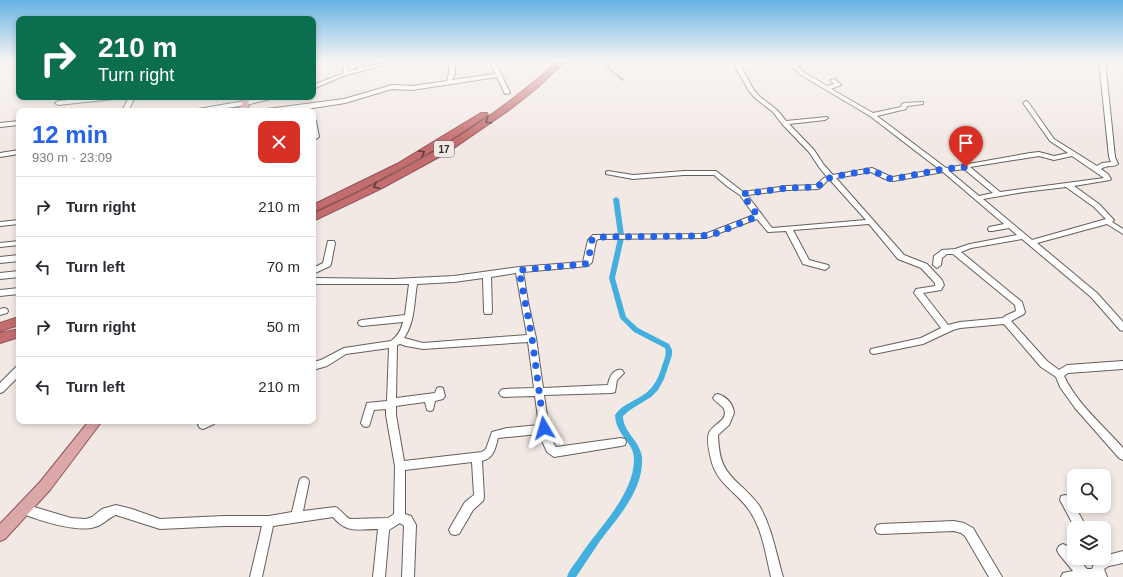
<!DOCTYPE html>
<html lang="en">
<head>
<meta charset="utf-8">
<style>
	body { margin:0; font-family:Arial,sans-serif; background:#f7f7f7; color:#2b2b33; height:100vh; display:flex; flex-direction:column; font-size:15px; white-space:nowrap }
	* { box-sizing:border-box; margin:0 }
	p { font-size:13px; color:#7c7c81 }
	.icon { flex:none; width:22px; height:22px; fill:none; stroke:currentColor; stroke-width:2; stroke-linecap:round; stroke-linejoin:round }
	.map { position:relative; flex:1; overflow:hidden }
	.details { position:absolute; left:16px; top:108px; width:300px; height:316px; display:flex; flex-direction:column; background:#fff; border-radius:8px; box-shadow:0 2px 6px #0003 }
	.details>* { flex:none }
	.banner { position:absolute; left:16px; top:16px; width:300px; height:84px; border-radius:8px; box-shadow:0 2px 6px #0003; background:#0b6e4f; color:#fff; overflow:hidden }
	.fabs { position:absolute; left:1067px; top:469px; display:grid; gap:8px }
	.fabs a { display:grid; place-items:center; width:44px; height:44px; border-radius:8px; background:#fff; box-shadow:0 2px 6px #0003; font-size:20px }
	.pin { position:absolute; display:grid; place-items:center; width:34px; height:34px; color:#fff; margin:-41px -17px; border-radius:50% 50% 50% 0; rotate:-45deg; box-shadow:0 0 4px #0007 }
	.pin .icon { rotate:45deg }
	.me { position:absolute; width:44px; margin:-22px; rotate:353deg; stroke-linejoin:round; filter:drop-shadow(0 0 3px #0008) }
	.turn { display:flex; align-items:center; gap:14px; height:84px; padding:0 16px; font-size:18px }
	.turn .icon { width:52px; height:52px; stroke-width:2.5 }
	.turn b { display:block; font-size:28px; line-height:34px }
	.round { display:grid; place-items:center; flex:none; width:42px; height:42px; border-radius:8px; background:#f7f7f7 }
	.summary { display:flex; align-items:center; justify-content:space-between; height:68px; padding:0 16px }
	h1 { font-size:24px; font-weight:800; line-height:30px; color:#2563eb }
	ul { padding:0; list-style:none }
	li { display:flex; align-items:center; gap:12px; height:60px; padding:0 16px; border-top:1px solid #e1e1e2 }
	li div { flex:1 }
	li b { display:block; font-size:15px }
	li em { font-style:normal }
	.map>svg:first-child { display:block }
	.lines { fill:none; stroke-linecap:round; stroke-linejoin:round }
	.stream { stroke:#3c87a8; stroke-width:1.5 }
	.canal { fill:#43afdf; fill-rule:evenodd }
	.minor-casing { stroke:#665f5c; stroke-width:2 }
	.major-casing { stroke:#8f5556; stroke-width:2 }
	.highway-casing { stroke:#8f5556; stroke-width:2 }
	.minor { fill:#fff; fill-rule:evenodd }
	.major { fill:#dca7a9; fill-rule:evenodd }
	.highway { fill:#c46d6f; fill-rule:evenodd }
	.oneway { stroke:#5a3d3d }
	.route { stroke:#2563eb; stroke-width:7; stroke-dasharray:0 12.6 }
	.labels { text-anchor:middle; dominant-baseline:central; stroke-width:3; stroke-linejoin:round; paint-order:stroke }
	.shield { fill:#f2e9e5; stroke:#676361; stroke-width:1 }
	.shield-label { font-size:10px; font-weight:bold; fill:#2c2928 }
</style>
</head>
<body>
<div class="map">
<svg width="1123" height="577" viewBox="0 0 1123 577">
	<rect width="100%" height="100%" fill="#f2e9e5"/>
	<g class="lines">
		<path class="stream" d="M599 61 623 80"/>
		<path class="canal" d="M616 197 619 199 624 235 622 236 624 238 615 278 626 317 638 328 669 344 672 350V355L664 379 658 390 651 397 630 410 623 416C623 432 640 441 642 457 644 490 618 517 600 541 592 553 584 565 576 577H567C569 570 574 565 578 559 597 529 634 496 634 459 634 442 616 436 615 415 622 404 636 401 646 393 655 386 659 376 662 366 664 360 667 354 665 348L634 332 620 318 609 278 618 238 620 236 618 235 613 199Z"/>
		<g class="minor-casing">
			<path id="minor" d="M357 61H362L363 68 388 61H397L343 76 313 89V85L344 73 342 62H346L349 71 358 69Z
				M449 61H455V73L452 80 495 74 490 61H495L510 93 505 94 497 77 412 90 392 89 345 103 313 108 283 111H264L267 109 344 99 392 85 412 86 447 81 449 73Z
				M735 61H740L742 68 753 89 759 96 777 110 786 121 827 117 828 118 825 120 789 124 814 150 824 165 833 175 872 168 889 176 893 177 939 169 870 116 801 75 786 61H791L805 73 827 86 834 84 830 80 835 79 841 85 831 89 873 113 901 107 902 104 904 103 923 102V104L907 106 906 109 877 116 946 168 1030 153 1039 152 1054 156 1068 153 1050 141 1023 103 1026 101 1028 102 1054 139 1097 166 1102 163 1111 162 1109 157 1099 61H1105L1115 157 1118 164C1113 168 1108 164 1101 169L1108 174 1111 179 1110 180 1074 186 1099 204 1114 220 1112 222 1123 229V234L1107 224 1037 243 1097 293 1123 322V331L1120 330 1091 297 1022 239 971 248 961 252 1022 302 1025 312 1024 314 1011 321 1047 361 1059 370 1067 365 1123 361V369L1068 373 1064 376C1077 404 1103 425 1123 448V460L1119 458 1075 408 1060 387 1056 377 1041 367 1004 324 960 328 953 330 923 344 874 354 871 353 870 351 871 349 921 338 941 328 914 293 916 289 935 286V283L921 268 898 259 869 224 793 230 809 260 828 265 829 267 825 270 803 264 786 231 768 232 757 219 706 238 598 239 596 241 592 262 588 266 523 272 528 302 536 338 543 388 608 385C609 378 613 368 622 370L624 373 617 380 615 392 612 393 544 395 549 428 548 431 555 446 556 447 621 438 625 439 626 442 625 445 621 446 554 457 547 452 539 434 498 438C495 449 494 458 482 461L484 497 483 501 473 510 459 534 455 535 451 534 449 530 451 526 465 502 474 495 472 462 405 470V514L411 516 416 525 414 577H402L404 526 400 523 389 530 385 577H373L378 529C358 529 347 534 333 517L273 526 262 577H250L262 526H224L160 529 116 515C108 518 103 525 95 527 76 533 39 520 20 513L19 509 20 505 24 504 71 518 86 519 92 517 102 509 116 505 132 509 160 519 224 516H269L292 512 299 482 300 479 304 477 308 479 309 482 303 511 335 507C341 509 344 516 350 519L388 518 394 514 395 466 386 415V409L374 410 369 426 366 427 363 426 361 423 367 403 387 401 389 348 346 354 327 366 313 370V362L321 360 344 348 391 341C398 336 401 330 403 322L362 326 359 325 358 323 359 321 362 320 405 315 409 284H313V278L393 279 454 276 519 267 583 262 588 240 593 235 705 234 754 215 740 195 728 187 714 175H684L633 179 606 174V172L608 171 633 175 684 171H716L743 192 787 186 816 185 824 178 827 177 819 167 809 152 782 124 773 112 755 98 749 91 736 68ZM1039 156 1054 160 1072 156 1104 178 1000 192 970 167ZM964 169 993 193 979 196 949 171ZM871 172 885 179 893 181 943 172 1004 224 989 227 988 229 989 231H992L1009 228 1017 235 970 244 955 249 942 250 934 256 933 265 937 268 941 265 942 258 947 254H953L1015 305 1016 311 1005 316 1003 318 960 322 948 325 923 293 941 290 944 285 942 280 927 264 904 255 836 178ZM828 180H830L866 220 772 228 747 195 787 190 818 189 820 188ZM1066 187 1094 207 1106 219 1032 240 983 199 1024 192ZM516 273 527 335 423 343 404 338C415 322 414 302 417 284L454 282 483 278 484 312 485 314H491L492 312 491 277ZM528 342 534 388 504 389 501 390 499 393 501 396 504 397 535 396 539 425 507 428 492 432 486 449 482 452 404 461 396 415V406L425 402 427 410 430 411 433 410 435 401 443 399 445 396 443 388 440 387 437 388 435 393 396 398 397 345 400 344 406 346 423 349Z
				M98 97H117L114 99 58 105 55 103 58 101Z
				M129 97H135L128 111H122Z
				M171 97H179L176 99Z
				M268 97H279L246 105 207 111H195L198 109Z
				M245 106 247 107V109L239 111H227Z
				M313 119 316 121 319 137 316 139 313 137Z
				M19 121V125L0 127V123Z
				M19 150V154L0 157V153Z
				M19 220V224L0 226V222Z
				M19 241V245L0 247V243Z
				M328 241H334L335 243 331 264 330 266 313 274V268L323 263Z
				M19 255V261L0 263V257Z
				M19 271V277L0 279V273Z
				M19 288V294L0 296V290Z
				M4 308 7 309 8 311 7 313 0 315V309Z
				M19 366V376L3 392 0 393V383L16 367Z
				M718 394C727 397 733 404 734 413L729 425 718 435C719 460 723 470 741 486 748 493 755 499 760 507 772 528 776 553 783 577H771C766 556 763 532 751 513 740 494 719 486 712 463 710 455 706 441 709 433 712 424 729 421 724 409 721 404 716 403 713 398L715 395Z
				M202 421H216L214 424 203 429 200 428 198 425Z
				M1065 495 1069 496 1087 528H1075L1060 500 1061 496Z
				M954 521 964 523 973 528 1002 577H989L965 536 961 533 954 531 881 534 877 533 875 529 877 525 881 524Z
				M1063 544 1067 546 1074 554V558H1077L1087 569H1092L1094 564 1100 558H1104V556L1123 551V563L1109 566 1104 569 1107 577H1061L1063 573 1073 571 1059 554 1057 550 1059 546Z"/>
		</g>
		<g class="major-casing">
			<path id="major" d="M242 97H248L249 111H241Z
				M89 421H102L50 490 5 539 0 541V524L40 482Z"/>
		</g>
		<g class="highway-casing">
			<path id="highway" d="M558 61H565L538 87 509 110 448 152 382 188 313 221V214C402 173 485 128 558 61Z
				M481 113H487L488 115 446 143 403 167 360 190 313 212V205L397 164Z
				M19 317V325L0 331V323Z
				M19 329V337L0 343V333Z"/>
		</g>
		<use href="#minor" class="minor"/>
		<use href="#major" class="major"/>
		<use href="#highway" class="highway"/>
	</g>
	<defs><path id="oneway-chevron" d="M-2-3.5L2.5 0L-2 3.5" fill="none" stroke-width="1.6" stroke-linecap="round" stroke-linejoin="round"/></defs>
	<g class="oneway">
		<use href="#oneway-chevron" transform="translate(488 121) rotate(145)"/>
		<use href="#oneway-chevron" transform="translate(422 153) rotate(-30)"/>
		<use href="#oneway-chevron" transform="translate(376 186) rotate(153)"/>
	</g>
	<linearGradient id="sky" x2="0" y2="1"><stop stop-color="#66b2e4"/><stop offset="0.43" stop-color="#f9f5f3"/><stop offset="1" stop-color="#f9f5f3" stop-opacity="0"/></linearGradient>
	<rect width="1123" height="142" fill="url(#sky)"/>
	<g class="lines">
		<path class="route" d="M544 428 532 338 519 270 585 264 588 262 592 240 596 237 699 236 712 235 758 216 742 194 787 188 818 187 824 180 832 177 872 170 887 178 893 179 943 169 966 167"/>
	</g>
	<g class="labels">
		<rect class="shield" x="434" y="141" width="20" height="16" rx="3"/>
		<g class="shield-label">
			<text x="444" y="149">17</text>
		</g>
	</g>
</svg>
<div class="fabs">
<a><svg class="icon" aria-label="search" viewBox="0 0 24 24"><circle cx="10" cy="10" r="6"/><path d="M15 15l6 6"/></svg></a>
<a><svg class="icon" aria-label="layers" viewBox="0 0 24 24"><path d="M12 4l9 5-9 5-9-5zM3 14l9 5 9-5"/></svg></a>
</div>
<div class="pin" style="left:966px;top:167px;background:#d93025"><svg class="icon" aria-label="arrive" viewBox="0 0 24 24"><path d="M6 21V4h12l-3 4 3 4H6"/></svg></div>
<svg class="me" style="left:544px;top:428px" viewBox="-20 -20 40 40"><path d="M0-17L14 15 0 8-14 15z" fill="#2563eb" stroke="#fff" stroke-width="4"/></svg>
<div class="banner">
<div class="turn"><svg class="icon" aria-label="right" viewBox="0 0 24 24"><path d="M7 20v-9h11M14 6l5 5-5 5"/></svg><div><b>210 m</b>Turn right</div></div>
</div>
<section class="details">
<div class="summary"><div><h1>12 min</h1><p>930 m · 23:09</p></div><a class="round" style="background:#d93025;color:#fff"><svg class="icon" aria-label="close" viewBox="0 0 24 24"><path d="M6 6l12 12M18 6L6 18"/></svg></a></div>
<ul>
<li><svg class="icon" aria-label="right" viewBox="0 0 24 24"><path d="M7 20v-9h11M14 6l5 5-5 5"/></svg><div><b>Turn right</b></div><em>210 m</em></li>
<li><svg class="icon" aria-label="left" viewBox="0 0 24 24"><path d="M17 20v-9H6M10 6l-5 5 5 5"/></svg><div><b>Turn left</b></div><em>70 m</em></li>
<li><svg class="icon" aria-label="right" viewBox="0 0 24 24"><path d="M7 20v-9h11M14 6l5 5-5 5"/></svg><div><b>Turn right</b></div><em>50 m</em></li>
<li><svg class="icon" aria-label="left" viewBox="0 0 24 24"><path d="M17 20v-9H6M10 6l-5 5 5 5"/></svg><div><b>Turn left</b></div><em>210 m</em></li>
</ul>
</section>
</div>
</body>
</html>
